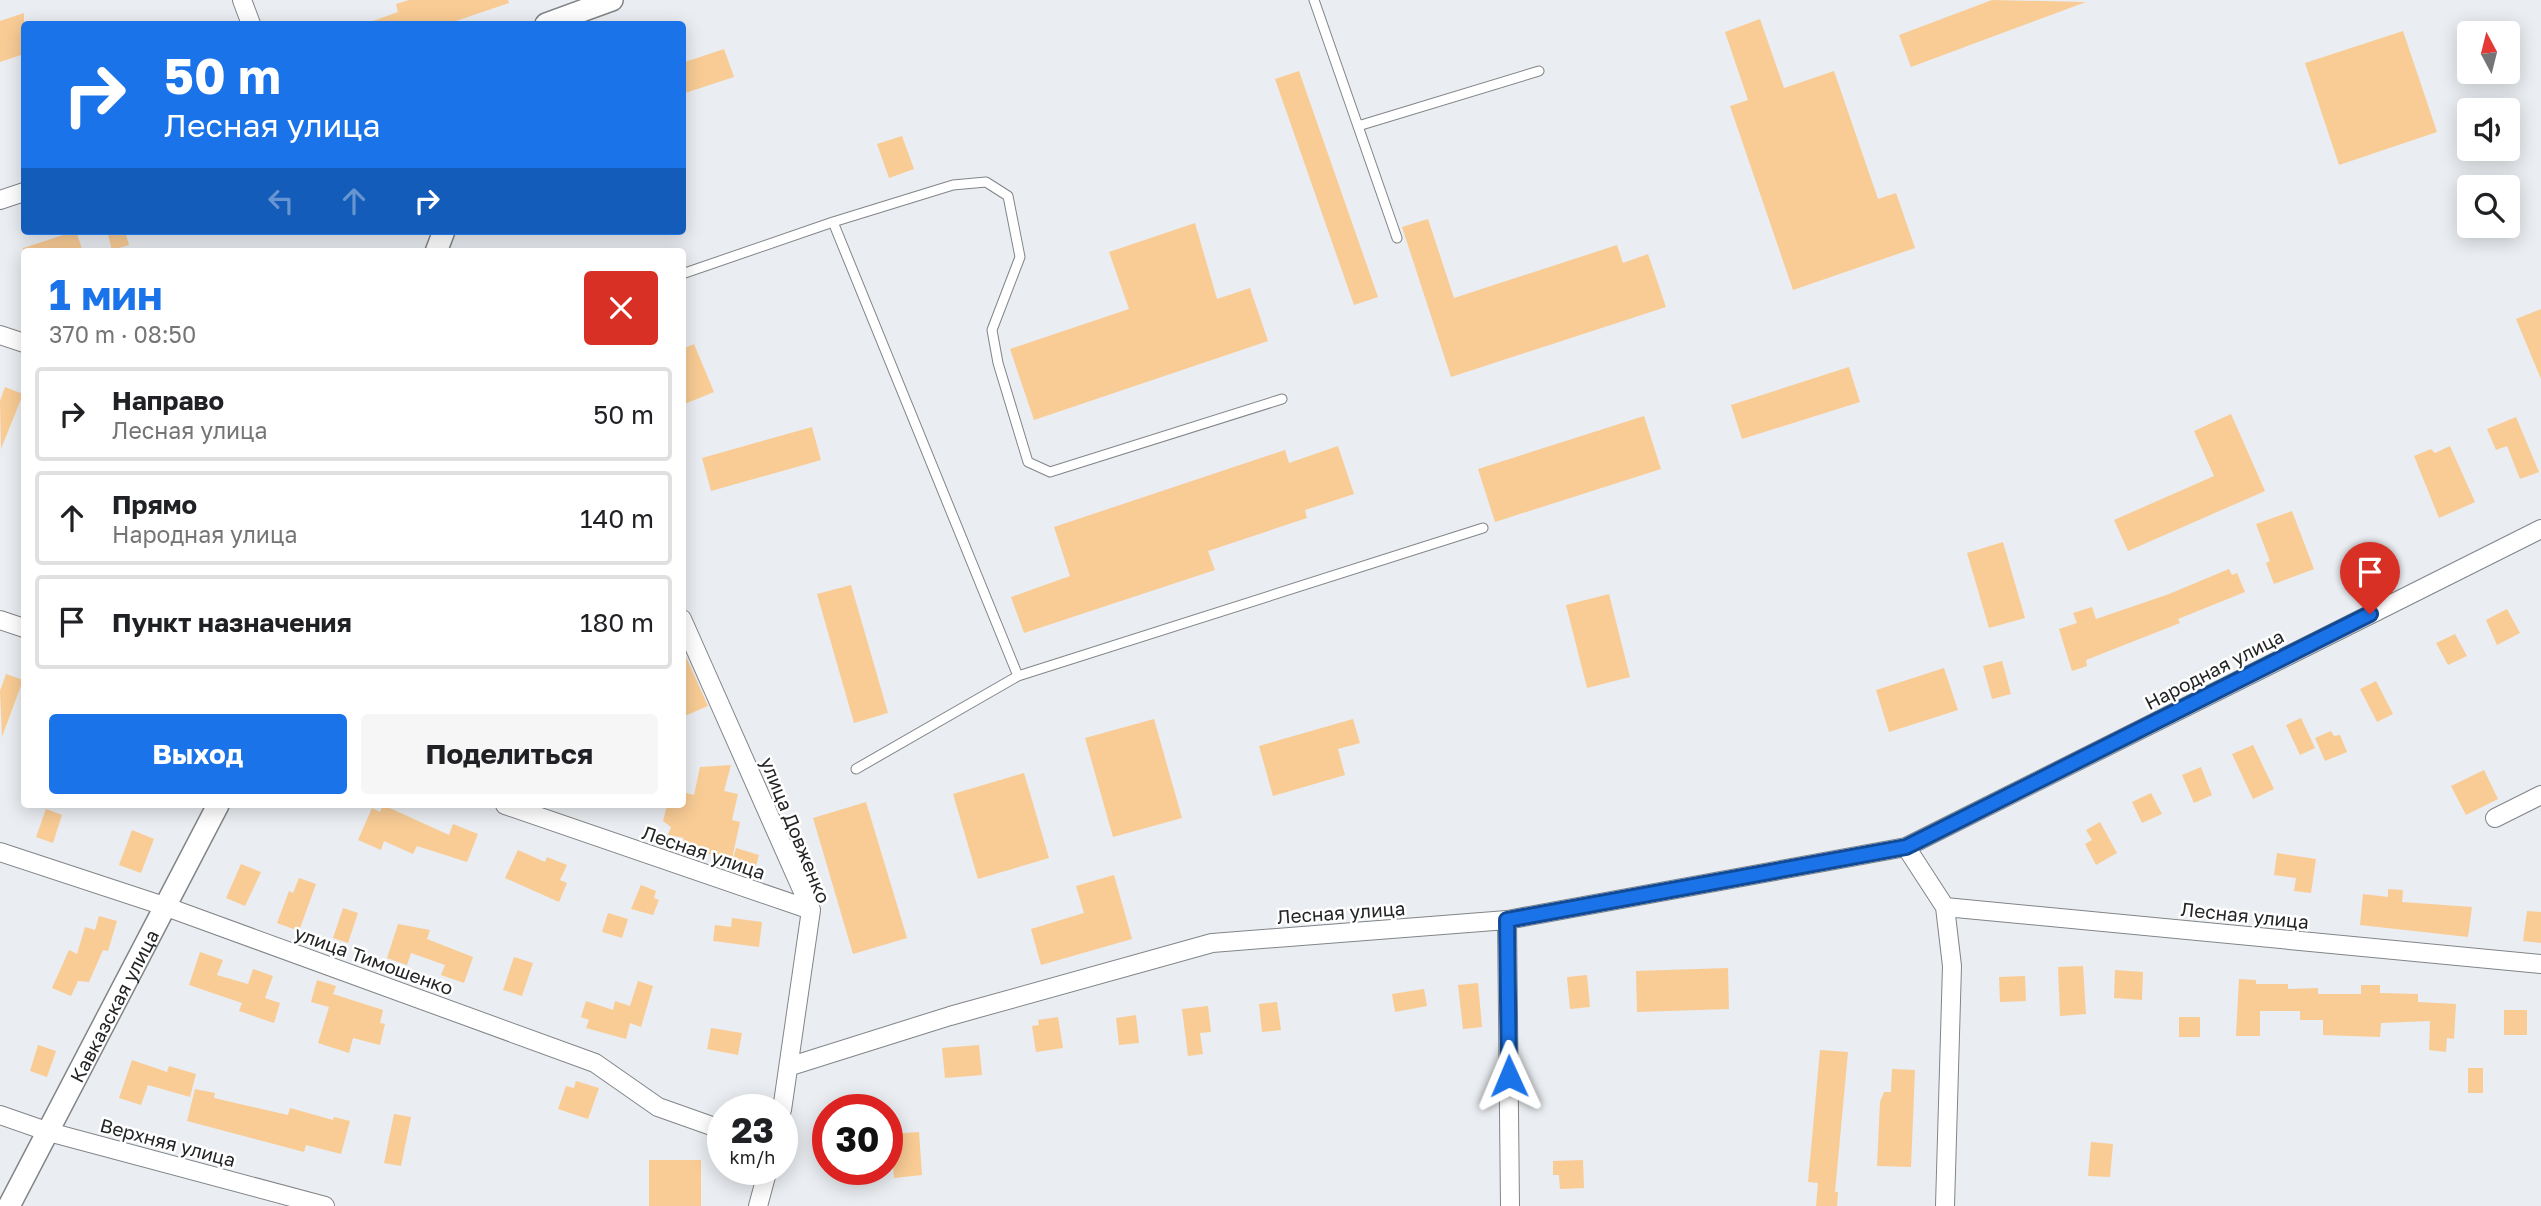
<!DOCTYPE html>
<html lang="ru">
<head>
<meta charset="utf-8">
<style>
	body { margin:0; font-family:"Golos Text",sans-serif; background:#f6f6f6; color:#202124; height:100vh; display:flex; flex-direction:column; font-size:26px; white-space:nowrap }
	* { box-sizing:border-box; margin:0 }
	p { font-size:23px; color:#757577 }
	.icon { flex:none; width:38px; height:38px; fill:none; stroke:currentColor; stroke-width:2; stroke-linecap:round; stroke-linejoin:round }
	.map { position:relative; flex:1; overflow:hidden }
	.side { position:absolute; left:21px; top:248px; width:665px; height:560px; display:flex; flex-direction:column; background:#fff; border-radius:7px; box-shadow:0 4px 18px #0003 }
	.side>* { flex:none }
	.guide { position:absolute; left:21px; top:21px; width:665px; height:214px; border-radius:7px; box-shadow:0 4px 18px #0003; background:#1a73e8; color:#fff; overflow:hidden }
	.needle { width:46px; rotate:353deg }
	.tools { position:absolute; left:2457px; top:21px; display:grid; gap:14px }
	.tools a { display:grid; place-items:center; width:63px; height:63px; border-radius:7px; background:#fff; box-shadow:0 4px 18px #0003; font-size:35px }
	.speed { position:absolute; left:707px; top:1094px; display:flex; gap:14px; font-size:35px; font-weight:700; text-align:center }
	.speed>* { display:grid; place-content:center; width:91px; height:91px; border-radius:50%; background:#fff; box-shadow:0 4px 18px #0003; line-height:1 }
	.speed small { font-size:18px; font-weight:400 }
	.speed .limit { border:10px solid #d22; background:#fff; color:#111 }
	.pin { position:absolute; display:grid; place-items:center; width:60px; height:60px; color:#fff; margin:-72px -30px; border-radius:50% 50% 50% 0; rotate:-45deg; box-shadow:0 0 7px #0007 }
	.pin .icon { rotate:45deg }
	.me { position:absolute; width:77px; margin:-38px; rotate:359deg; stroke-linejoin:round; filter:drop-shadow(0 0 5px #0008) }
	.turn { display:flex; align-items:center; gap:24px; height:147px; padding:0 28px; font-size:32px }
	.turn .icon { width:91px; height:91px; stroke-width:2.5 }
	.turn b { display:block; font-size:49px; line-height:60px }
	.lanes { display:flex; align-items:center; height:66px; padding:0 28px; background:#0003; justify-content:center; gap:35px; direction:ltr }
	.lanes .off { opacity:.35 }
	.round { display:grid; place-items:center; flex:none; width:74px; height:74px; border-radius:7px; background:#f6f6f6 }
	.summary { display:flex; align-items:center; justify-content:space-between; height:119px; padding:0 28px }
	h1 { font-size:42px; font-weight:700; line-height:52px; color:#1a73e8 }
	.primary-button { display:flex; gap:14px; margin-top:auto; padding:14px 28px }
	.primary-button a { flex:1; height:80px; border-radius:7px; background:#1a73e8; color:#fff; font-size:28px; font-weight:700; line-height:80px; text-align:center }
	.primary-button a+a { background:#f6f6f6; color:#202124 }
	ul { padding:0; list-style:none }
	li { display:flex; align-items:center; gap:21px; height:94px; margin:0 14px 10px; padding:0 14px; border:4px solid #e0e0e0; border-radius:7px }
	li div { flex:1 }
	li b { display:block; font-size:26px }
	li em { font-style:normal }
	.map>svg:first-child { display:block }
	.building { fill:#f9cc95 }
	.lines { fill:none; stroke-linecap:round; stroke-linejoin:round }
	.service-casing { stroke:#818588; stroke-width:11 }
	.minor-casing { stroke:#818588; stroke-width:20 }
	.tertiary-casing { stroke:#818588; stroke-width:24 }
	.service { stroke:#fff; stroke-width:9 }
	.minor { stroke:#fff; stroke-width:18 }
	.tertiary { stroke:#fff; stroke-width:21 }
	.route-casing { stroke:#114b97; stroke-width:18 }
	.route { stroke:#1a73e8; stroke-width:12 }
	.labels { text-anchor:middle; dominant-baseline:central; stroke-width:5; stroke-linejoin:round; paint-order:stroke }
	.street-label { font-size:19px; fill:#232425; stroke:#fff }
</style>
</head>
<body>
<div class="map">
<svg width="2541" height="1206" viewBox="0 0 2541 1206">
	<rect width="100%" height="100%" fill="#eaedf1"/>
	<path class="building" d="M409 0H508L509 3 447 24H370V22L398 12 396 4Z
		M1992 0 2086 2 1911 67 1899 35Z
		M24 13V54L0 62V21Z
		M1760 19 1784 88 1834 71 1878 199 1896 193 1915 248 1793 290 1730 106 1748 100 1725 32Z
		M2403 31 2437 132 2339 165 2305 63Z
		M724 49 734 77 682 94V63Z
		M1299 71 1378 297 1354 305 1275 79Z
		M902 136 914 169 889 178 877 144Z
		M1428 219 1454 298 1617 245 1623 263 1648 254 1666 307 1451 377 1402 227Z
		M1195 223 1217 299 1250 288 1268 341 1034 420 1010 349 1129 309 1109 252Z
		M76 231 83 252H23V248Z
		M107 231H125L129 245 112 250Z
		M2541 309V379L2516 319Z
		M694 344 714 392 682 405V349Z
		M1849 367 1860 402 1742 439 1731 405Z
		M5 387 23 394 1 449 0 401Z
		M2231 414 2265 491 2128 551 2114 520 2214 476 2194 431Z
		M1644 416 1661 469 1495 522 1478 469Z
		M2516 417 2539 472 2520 479 2507 446 2496 450 2487 429Z
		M812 427 821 460 711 491 702 458Z
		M1338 446 1354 494 1305 510 1307 518 1208 551 1215 570 1024 633 1011 597 1070 576 1054 527 1285 450 1289 463Z
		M2450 446 2475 502 2439 518 2414 456 2431 449 2435 453Z
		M2292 511 2314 569 2274 584 2266 563 2270 561 2256 524Z
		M2003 542 2025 618 1989 628 1967 553Z
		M2229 569 2232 575 2237 573 2245 592 2178 619 2180 623 2086 660 2087 666 2072 671 2059 629 2077 623 2073 613 2092 607 2096 619 2169 594Z
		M851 585 888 713 854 723 817 594Z
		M1609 594 1630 677 1587 688 1566 605Z
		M2507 609 2520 633 2497 645 2486 620Z
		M2455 634 2467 656 2448 665 2436 643Z
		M682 648 708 706 682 717Z
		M2002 661 2011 694 1992 699 1983 666Z
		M1944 668 1958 710 1889 732 1876 690Z
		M6 674 23 680 2 737 0 691Z
		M2376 681 2393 714 2377 722 2360 689Z
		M2301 718 2315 748 2300 755 2286 725Z
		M1154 719 1182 818 1113 837 1085 738Z
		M1353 719 1360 743 1338 749 1345 775 1273 796 1259 746Z
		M2331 731 2334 736 2340 735 2347 752 2325 761 2315 738Z
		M2253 745 2274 789 2253 799 2232 754Z
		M731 765 724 791 738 794 732 820 740 822 732 859 681 848 684 838 668 835 671 827 663 821 667 805H682V792L694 795 700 767Z
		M2201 767 2212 795 2194 803 2182 775Z
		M2484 770 2498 799 2466 815 2451 786Z
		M1024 773 1049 858 978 879 953 794Z
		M2151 793 2162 814 2142 823 2132 802Z
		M866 802 907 938 853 954 813 818Z
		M383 805 449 835 453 824 478 834 467 862 417 846 413 854 384 841 381 850 358 840 372 808 380 812Z
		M46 809 62 815 53 843 36 837Z
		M2100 822 2117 853 2096 865 2085 844 2092 840 2086 830Z
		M132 830 154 839 141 873 119 865Z
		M736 848 759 855 754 873 731 867Z
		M518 850 545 862 547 857 567 865 560 880 567 883 559 902 505 878Z
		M2277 853 2316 859 2311 893 2294 891 2296 878 2274 875Z
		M241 864 261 872 245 906 226 898Z
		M1114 875 1132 939 1041 965 1031 929 1084 913 1076 886Z
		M299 878 316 884 299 931 277 923 289 891 293 893Z
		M641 885 656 891 654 898 659 900 653 915 631 909Z
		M2388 889 2403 890 2402 902 2472 907 2468 937 2360 925 2363 894 2388 897Z
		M343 908 358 913 348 943 333 938Z
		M2527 911 2541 912V943L2523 941Z
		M608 913 628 919 622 938 602 932Z
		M99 916 117 921 108 951 103 950 89 982 78 981 71 996 52 988 69 950 77 954 85 927 95 930Z
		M732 918 762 922 759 947 713 941 715 925 731 927Z
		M398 924 430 930 427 939 473 957 464 983 441 975 445 965 411 953 407 965 387 958Z
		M200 952 223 960 217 975 248 984 253 969 273 976 265 998 280 1003 274 1023 239 1011 242 1003 189 985Z
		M514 957 533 963 522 996 503 990Z
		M2083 966 2086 1014 2060 1016 2058 967Z
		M1728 968 1729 1009 1637 1012 1636 971Z
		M2115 970 2143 972 2142 1000 2114 998Z
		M1587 975 1590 1007 1570 1009 1567 977Z
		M2025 976 2026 1001 2000 1002 1999 977Z
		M2239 979 2256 980V984H2288V989L2318 988V994H2361V985H2380V993L2418 994V1002L2456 1004 2454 1039 2447 1038 2446 1052 2429 1050 2430 1021 2381 1023 2380 1037 2323 1035V1020H2300V1011H2260V1036H2236Z
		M317 980 336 986 333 994 383 1010 380 1023 385 1024 380 1045 353 1038 349 1053 318 1043 329 1007 311 1002Z
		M638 981 653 986 641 1027 630 1023 626 1039 586 1028 589 1020 581 1017 586 1001 613 1010 615 1001 630 1006Z
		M1478 983 1482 1027 1463 1029 1458 985Z
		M1424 989 1427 1006 1395 1012 1392 994Z
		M1277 1002 1281 1030 1262 1032 1259 1004Z
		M1208 1006 1211 1032 1200 1033 1203 1054 1188 1056 1182 1009Z
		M2504 1010H2527V1035H2504Z
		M1136 1015 1139 1043 1119 1045 1116 1018Z
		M1058 1017 1063 1048 1036 1052 1032 1026 1039 1025 1038 1020Z
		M2179 1017H2200V1037H2179Z
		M711 1028 742 1033 738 1055 707 1049Z
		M38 1045 56 1051 47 1077 30 1071Z
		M979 1045 982 1075 945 1078 942 1048Z
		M1820 1050 1848 1052 1835 1192H1838L1837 1206H1816L1818 1183 1808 1182Z
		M132 1060 167 1072 169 1066 196 1074 190 1097 148 1085 141 1105 119 1098Z
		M2468 1068H2483V1093H2468Z
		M1892 1069 1915 1070 1911 1167 1877 1166 1880 1102 1884 1092H1891Z
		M576 1081 599 1088 588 1119 558 1109 566 1086 574 1088Z
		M195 1089 215 1093 214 1098 288 1115 290 1108 333 1120 334 1117 350 1121 341 1154 306 1145 304 1152 187 1121Z
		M394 1114 411 1117 401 1166 384 1163Z
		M919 1132 922 1175 894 1178 891 1134Z
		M2091 1142 2113 1144 2110 1177 2088 1176Z
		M649 1160H701V1206H649Z
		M1583 1160 1584 1188 1560 1189 1559 1175H1553V1161Z"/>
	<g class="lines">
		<g class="service-casing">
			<path id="service" d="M1314 0 1397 238
				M1358 126 1539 71
				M833 222 953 185 986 182 1008 196 1020 257 992 330 998 363 1028 462 1050 472 1282 399
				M682 274 833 222 1018 676
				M856 769 1018 676 1483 528"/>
		</g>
		<g class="minor-casing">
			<path id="minor" d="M242 0 251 24
				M0 200 24 192
				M0 335 24 343
				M682 619 811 910 782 1110
				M0 620 24 628
				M505 805 811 910
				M2495 818 2541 795
				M1906 847 1945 907 1952 966 1945 1206
				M0 852 164 906 595 1063 658 1107 723 1130
				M1945 907 2541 964
				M1507 920 1510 1206
				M791 1066 950 1016 1212 943 1507 920 1906 847 2541 529
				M0 1115 49 1132 325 1206
				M758 1206 768 1169"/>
		</g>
		<g class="tertiary-casing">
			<g id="tertiary">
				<path d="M546 24 612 0"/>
				<path d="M436 252 444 231"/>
				<path id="s1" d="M9 1206 218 805"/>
			</g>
		</g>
		<use href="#service" class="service"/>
		<use href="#minor" class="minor"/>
		<use href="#tertiary" class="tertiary"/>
	</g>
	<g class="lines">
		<g class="route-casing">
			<path id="route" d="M1509 1076 1507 920 1906 847 2370 614"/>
		</g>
		<use href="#route" class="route"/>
	</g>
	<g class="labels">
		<g class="street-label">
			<text transform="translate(2214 669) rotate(-27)">Народная улица</text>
			<text transform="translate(796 830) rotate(68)">улица Довженко</text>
			<text transform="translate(704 852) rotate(19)">Лесная улица</text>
			<text transform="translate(1341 912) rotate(-4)">Лесная улица</text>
			<text transform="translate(2245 915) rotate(6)">Лесная улица</text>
			<text transform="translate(374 960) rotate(20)">улица Тимошенко</text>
			<text stroke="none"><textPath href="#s1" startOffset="226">Кавказская улица</textPath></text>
			<text transform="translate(168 1142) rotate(15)">Верхняя улица</text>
		</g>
	</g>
</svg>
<div class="tools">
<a><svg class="needle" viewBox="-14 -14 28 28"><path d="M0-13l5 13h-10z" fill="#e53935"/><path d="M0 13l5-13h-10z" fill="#757577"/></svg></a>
<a><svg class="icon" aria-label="sound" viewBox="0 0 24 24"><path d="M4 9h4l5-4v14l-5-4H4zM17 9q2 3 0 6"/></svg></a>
<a><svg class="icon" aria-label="search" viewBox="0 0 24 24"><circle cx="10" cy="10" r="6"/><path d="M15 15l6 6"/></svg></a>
</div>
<div class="speed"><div>23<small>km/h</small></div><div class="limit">30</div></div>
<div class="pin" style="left:2370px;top:614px;background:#d93025"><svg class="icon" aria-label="arrive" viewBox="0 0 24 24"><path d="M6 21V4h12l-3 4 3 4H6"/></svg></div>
<svg class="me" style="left:1509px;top:1076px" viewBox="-20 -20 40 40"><path d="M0-17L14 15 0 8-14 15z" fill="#1a73e8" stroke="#fff" stroke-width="4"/></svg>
<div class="guide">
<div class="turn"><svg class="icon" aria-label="right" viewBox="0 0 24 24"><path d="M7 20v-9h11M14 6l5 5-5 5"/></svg><div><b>50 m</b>Лесная улица</div></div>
<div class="lanes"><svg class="icon off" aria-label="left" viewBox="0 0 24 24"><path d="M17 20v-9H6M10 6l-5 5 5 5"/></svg><svg class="icon off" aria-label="ahead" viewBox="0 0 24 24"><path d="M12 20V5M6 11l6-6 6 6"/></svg><svg class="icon" aria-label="right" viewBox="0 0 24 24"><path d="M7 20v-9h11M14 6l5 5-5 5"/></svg></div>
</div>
<section class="side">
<div class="summary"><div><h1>1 мин</h1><p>370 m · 08:50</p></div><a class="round" style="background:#d93025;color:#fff"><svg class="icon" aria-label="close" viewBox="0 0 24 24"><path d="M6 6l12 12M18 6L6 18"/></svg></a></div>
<ul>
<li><svg class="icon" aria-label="right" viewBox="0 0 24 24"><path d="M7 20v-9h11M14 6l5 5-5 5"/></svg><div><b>Направо</b><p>Лесная улица</p></div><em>50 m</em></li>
<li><svg class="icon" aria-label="ahead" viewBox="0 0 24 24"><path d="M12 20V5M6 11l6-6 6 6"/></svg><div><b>Прямо</b><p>Народная улица</p></div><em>140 m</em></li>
<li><svg class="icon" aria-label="arrive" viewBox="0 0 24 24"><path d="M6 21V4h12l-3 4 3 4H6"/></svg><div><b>Пункт назначения</b></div><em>180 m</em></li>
</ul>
<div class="primary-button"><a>Выход</a><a>Поделиться</a></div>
</section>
</div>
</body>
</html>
